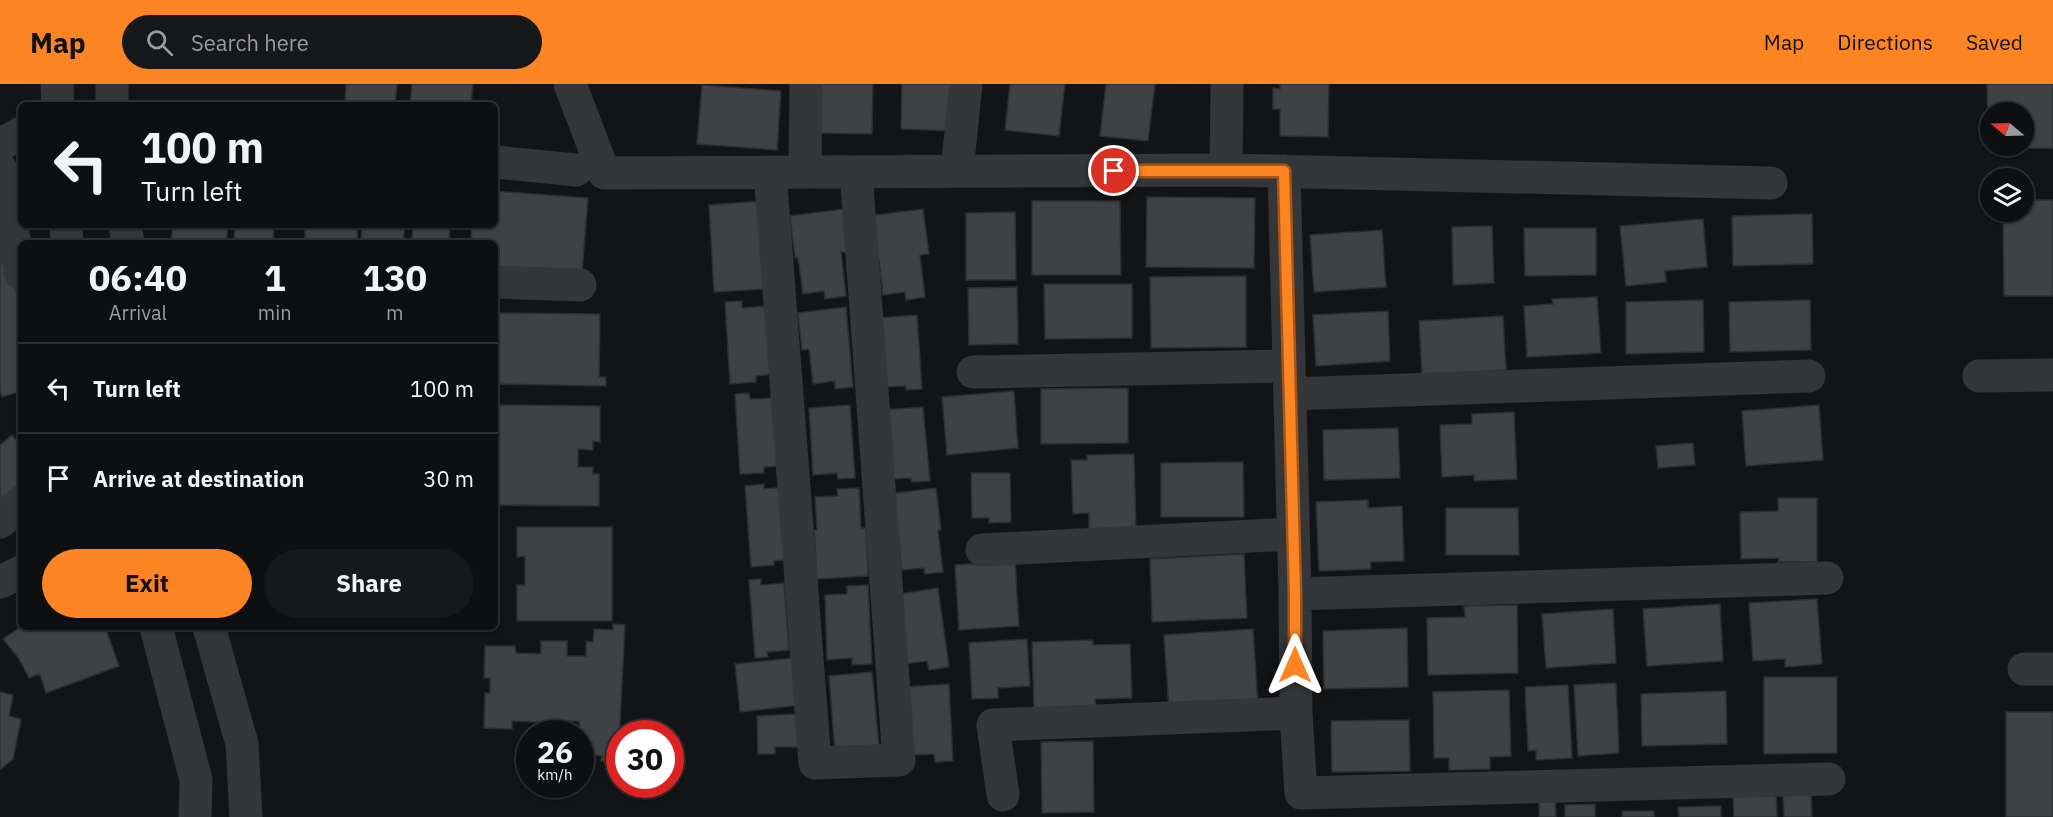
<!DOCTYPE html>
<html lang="en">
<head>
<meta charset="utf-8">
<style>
	body { margin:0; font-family:"IBM Plex Sans",sans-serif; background:#171819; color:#f1f3f6; height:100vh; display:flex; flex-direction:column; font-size:22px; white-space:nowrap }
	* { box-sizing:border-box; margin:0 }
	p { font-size:20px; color:#9b9c9f }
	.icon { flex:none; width:33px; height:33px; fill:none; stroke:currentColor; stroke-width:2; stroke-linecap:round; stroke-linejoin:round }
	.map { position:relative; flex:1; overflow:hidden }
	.drawer { position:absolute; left:18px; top:156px; width:480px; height:390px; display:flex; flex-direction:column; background:#0e0f10; border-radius:9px; box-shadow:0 2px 4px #0004,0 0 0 2px #2e2f30 }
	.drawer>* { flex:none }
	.banner { position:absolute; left:18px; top:18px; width:480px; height:126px; border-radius:9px; box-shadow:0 2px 4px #0004,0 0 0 2px #2e2f30; background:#0e0f10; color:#f1f3f6; overflow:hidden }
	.needle { width:39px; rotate:289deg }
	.tools { position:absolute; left:1980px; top:18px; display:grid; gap:12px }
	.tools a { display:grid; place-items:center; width:54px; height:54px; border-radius:50%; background:#0e0f10; box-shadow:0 2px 4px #0004,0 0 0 2px #2e2f30; font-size:30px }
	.speed { position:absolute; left:516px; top:636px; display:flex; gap:12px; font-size:30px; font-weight:700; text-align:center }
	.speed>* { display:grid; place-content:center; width:78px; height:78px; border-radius:50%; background:#0e0f10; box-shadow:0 2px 4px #0004,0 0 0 2px #2e2f30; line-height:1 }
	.speed small { font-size:15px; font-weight:400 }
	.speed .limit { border:9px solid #d22; background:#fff; color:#111 }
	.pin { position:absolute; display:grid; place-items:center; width:51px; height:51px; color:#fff; margin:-26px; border:3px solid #fff; border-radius:50%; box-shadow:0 2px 6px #0007 }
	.me { position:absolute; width:66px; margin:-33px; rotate:0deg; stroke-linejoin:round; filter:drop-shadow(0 0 4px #0008) }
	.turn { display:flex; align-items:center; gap:21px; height:126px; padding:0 24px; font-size:27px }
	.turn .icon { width:78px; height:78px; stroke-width:2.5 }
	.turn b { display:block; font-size:42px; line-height:51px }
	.eta { display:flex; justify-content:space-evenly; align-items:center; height:102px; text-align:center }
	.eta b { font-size:36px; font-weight:700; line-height:42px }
	.button { display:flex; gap:12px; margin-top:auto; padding:12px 24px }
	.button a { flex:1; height:69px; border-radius:36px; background:#fd8423; color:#111; font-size:24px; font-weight:700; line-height:69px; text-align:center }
	.button a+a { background:#171819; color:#f1f3f6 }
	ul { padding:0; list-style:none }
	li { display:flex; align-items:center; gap:18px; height:90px; padding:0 24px; border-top:2px solid #2e2f30 }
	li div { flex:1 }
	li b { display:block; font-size:22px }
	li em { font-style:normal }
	header { display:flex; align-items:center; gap:36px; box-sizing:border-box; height:84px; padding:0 30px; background:#fd8423; color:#111 }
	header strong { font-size:28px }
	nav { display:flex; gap:33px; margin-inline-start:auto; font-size:21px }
	.search { width:420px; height:54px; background:#171819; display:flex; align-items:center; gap:15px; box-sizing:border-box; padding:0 21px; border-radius:33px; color:#9b9c9f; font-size:22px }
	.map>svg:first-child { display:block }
	.building { fill:#3f4245; stroke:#2d2e31; stroke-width:1.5; fill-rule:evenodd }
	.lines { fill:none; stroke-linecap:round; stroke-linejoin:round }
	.minor { stroke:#34363a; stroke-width:33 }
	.route-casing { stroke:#a45617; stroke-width:15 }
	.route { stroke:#fd8423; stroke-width:10 }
</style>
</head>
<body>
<header>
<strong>Map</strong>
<div class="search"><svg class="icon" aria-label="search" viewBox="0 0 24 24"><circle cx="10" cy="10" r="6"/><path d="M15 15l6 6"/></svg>Search here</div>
<nav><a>Map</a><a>Directions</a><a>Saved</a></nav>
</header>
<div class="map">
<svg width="2053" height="733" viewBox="0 0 2053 733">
	<rect width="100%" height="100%" fill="#131415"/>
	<path class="building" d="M346 0H397L395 21H345Z
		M412 0H473L471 21H410Z
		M818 0H873L872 50 817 49Z
		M902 0H959L958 47 901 45Z
		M1010 0H1065L1059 52 1005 46Z
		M1106 0H1155L1148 57 1100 52Z
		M1280 0H1329L1328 53 1280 52V25H1273V4L1280 5Z
		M1987 0H2053V64L1988 65ZM1990 28H2024V62H1990Z
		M702 1 781 7 777 66 697 60Z
		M495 107 588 114 582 188 495 182V159H471L472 141H495Z
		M1147 113 1255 114 1254 184 1146 183Z
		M2024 116H2053V212H2004L2003 128H2024Z
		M761 117 766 205 714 208 709 121Z
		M1032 117H1120L1121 191H1032Z
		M843 125 848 168H841L846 212 825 215 824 207 803 210 798 174H795L790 132Z
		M923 125 929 170 920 171 925 213 906 216 905 208 883 211 879 176 868 132Z
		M1015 128 1016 196H966V129Z
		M1812 130 1813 180 1733 182 1732 132Z
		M1703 135 1707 183 1665 187 1666 198 1626 202 1620 142Z
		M173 141H228L226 159H171Z
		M235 141H274L273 159H234Z
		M305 141H358L357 159 305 158Z
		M362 141H405L403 159H361Z
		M413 141H450L449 159H412Z
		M1492 142 1494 199 1453 201 1452 143Z
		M1524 144H1596V191L1525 192Z
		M1382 146 1386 203 1314 208 1310 151Z
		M0 148 21 227V307L2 313 0 306Z
		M1246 192V263L1151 264 1150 193Z
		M1044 200H1132V254L1045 255Z
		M1017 203 1018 260 969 261 968 204Z
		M1597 213 1601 269 1527 273 1524 222 1553 220 1552 215Z
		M1703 216 1704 268 1626 270V218Z
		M1810 216 1811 266 1730 268 1729 218Z
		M742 217V224L769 222 774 290 756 292V298L730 300 725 218Z
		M846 223 853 303 835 305V297L813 300 809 265 802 266 798 229Z
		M1388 227 1390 277 1316 282 1313 231Z
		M495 229 600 230 599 293H606V302L495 300Z
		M917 231 922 305 906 306V302L881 303 877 234Z
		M1503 232 1506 286 1422 291 1419 237Z
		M1128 304V359L1041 360V305Z
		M1014 307 1018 364 947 371 942 313Z
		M749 309 750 315 776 314 781 382 764 383V389L740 390 735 310Z
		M495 321 600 322V358L593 357V366L578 365V383H593V390H599V422L495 421Z
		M850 321 855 394 838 395 837 389 813 391 809 324Z
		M1819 321 1823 376 1746 382 1742 327Z
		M923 323 930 397 912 398 911 394 888 395 882 326Z
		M1514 328 1517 395 1474 397V391L1442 393 1440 341 1472 340V330Z
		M1398 344 1400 394 1324 396 1323 346Z
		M12 351 21 363V407L0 424V361Z
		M1693 359 1695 381 1658 384 1656 362Z
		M1134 370 1136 447 1089 448V429L1073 430 1071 376H1087V371Z
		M1243 378 1244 433H1161V379Z
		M971 389H1010L1011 438 989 439V434H972Z
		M764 400V405L787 403 793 475 774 477V481L751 483 745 402Z
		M859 404 861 444H866L868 492 817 495 814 446H817L815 413 838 412 837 405Z
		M936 404 941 446H938L943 488 925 490 924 484 902 486 898 451 889 410Z
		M1778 414H1817V478H1778L1779 474 1741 475 1740 428 1778 427Z
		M1368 416V424L1402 422 1404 477 1370 478 1371 485 1319 487 1316 418Z
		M1446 424H1518L1519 471H1446Z
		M517 443H612V537H517V501H525V472L517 473Z
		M1244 470 1247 534 1152 538 1150 475Z
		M1015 477 1019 542 959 546 955 481Z
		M761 495V501L784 499 789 566 767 568 768 573 755 574 749 496Z
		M868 501 872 580 852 581V574L827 576 825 511 847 510V502Z
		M938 504 949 583 929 586 927 577 903 580 894 511Z
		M1817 515 1822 580 1785 583V575L1753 577 1749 519Z
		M1720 520 1723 577 1647 582 1643 525Z
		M1517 521 1518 589 1428 591 1427 534 1465 533 1464 522Z
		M1613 525 1616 579 1546 584 1542 530Z
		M613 540 625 541 618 678 601 677 602 672 587 670 588 654H580L579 637H567V650H537V638L512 637V645L484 644 485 609H490V594H484L485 562H515L516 569 541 570V557H567V572H586V557L593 558 594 545 613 546Z
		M21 543H105L119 582 46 609 40 590 29 594 19 575 3 555Z
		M1407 544 1408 603 1324 605 1323 547Z
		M1253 545 1258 621 1169 626 1164 551Z
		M1027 555 1030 602 998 604V614L972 615 969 559Z
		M1093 556V561L1130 560 1132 614 1095 615 1096 624 1034 626 1032 558Z
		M793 574 799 621 740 628 735 580Z
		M872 588 880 673 835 669 829 592Z
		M1764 593H1837V669L1764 670Z
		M1616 599 1619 669 1578 672 1574 601Z
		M949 600 953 677 935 678 934 670 911 671 906 603Z
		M1568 601 1572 674 1536 676V666L1528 667 1525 603Z
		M1509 606 1511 672 1490 673V685L1449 686V674H1434L1433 608Z
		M1726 607 1727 660 1642 662 1641 610Z
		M0 608 13 611 9 632 21 635 13 675 0 686Z
		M2006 628H2053V733H2006Z
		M797 630 798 663H775V670H758L757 632Z
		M1409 636 1410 687 1332 688 1331 637Z
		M1093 657 1094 728 1042 729 1041 658Z
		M1776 706 1777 733H1734L1733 708Z
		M1811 710 1812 733H1784L1783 711Z
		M1539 713H1555L1556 733H1539Z
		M1595 720V733H1565V721Z
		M1721 722V733H1679L1678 723Z
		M1622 727H1654V733H1622Z"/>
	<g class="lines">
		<path class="minor" d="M57 0 58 21
			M112 0V21
			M570 0 604 89 1226 86 1771 99
			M0 61 21 49
			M495 78 576 86
			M0 84 21 190
			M1226 86 1227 0
			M957 87 966 0
			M1284 87 1295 510 1296 629 1301 709 1829 695
			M770 88 815 679 899 676 856 88
			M805 88 806 0
			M66 141 67 159
			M125 141 128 159
			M495 198 580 201
			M973 288 1289 282
			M1979 292 2053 291
			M1290 310 1809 292
			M0 438 21 418
			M982 466 1293 450
			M0 498 21 488
			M1295 510 1827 494
			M156 543 196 696 195 733
			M209 543 242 660 246 733
			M2024 585H2053
			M1003 711 993 641 1296 629"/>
	</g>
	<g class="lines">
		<g class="route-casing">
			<path id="route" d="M1114 87H1284L1295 510V581"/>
		</g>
		<use href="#route" class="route"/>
	</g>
</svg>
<div class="tools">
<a><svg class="needle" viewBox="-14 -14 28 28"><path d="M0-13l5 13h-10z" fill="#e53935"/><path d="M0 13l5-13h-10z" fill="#9b9c9f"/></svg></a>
<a><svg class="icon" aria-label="layers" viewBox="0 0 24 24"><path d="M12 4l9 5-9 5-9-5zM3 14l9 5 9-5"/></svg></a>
</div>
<div class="speed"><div>26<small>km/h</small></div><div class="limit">30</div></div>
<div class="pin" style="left:1114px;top:87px;background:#d93025"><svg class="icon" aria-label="arrive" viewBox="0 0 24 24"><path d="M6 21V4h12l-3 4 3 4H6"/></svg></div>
<svg class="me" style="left:1295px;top:581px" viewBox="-20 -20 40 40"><path d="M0-17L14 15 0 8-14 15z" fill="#fd8423" stroke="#fff" stroke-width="4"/></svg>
<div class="banner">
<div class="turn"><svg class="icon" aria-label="left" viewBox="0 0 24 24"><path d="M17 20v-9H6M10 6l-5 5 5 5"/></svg><div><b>100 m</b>Turn left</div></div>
</div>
<section class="drawer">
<div class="eta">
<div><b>06:40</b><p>Arrival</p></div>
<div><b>1</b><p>min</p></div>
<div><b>130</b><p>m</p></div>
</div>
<ul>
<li><svg class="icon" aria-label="left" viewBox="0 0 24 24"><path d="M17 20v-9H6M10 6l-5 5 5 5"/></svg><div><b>Turn left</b></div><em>100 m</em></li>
<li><svg class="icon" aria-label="arrive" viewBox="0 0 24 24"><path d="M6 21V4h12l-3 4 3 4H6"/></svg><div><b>Arrive at destination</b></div><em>30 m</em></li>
</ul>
<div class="button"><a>Exit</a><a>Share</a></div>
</section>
</div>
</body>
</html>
